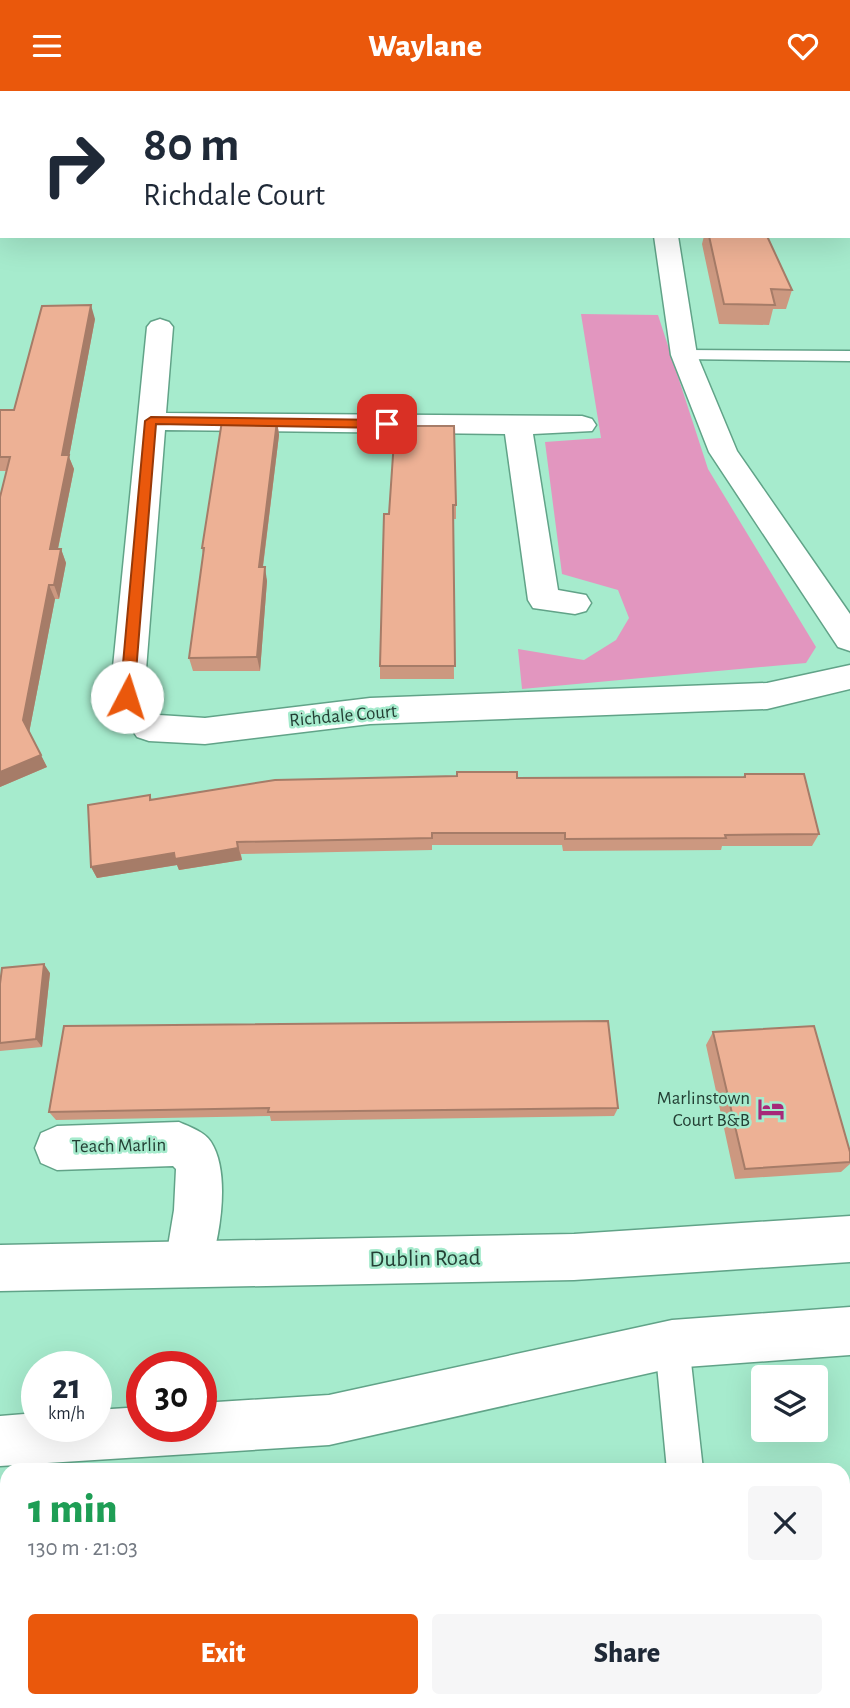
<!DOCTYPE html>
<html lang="en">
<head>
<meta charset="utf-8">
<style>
	body { margin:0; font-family:"Alegreya Sans",sans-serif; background:#f6f6f7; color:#1f2937; height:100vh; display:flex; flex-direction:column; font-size:26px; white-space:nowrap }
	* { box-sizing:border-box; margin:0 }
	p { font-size:23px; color:#747a83 }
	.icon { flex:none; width:38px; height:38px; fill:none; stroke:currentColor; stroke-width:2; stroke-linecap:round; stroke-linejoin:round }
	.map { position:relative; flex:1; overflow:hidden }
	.drawer { position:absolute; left:0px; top:1372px; width:850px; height:245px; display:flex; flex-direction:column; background:#fff; border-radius:21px 21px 0 0; box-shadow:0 7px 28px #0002 }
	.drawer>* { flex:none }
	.guide { position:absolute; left:0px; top:0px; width:850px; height:147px; box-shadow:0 7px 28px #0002; background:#fff; color:#1f2937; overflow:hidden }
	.buttons { position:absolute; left:751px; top:1274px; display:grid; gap:14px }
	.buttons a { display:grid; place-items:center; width:77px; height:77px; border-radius:7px; background:#fff; box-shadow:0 7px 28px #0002; font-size:35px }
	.speed { position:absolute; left:21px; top:1260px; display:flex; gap:14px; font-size:35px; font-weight:700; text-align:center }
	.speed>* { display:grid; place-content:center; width:91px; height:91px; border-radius:50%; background:#fff; box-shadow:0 7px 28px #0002; line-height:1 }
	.speed small { font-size:18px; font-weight:400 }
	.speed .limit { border:10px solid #d22; background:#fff; color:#111 }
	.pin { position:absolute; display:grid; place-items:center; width:60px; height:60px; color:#fff; margin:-30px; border-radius:14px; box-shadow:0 4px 10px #0006 }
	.me { position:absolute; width:77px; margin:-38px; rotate:5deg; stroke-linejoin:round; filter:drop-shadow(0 0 5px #0008) }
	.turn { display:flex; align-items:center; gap:24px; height:147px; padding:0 28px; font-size:32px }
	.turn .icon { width:91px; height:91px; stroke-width:2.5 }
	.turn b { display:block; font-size:49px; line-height:60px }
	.round { display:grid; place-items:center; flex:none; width:74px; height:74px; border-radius:7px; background:#f6f6f7 }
	.headline { display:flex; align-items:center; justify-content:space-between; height:119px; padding:0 28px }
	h1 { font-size:42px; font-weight:800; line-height:52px; color:#1e9e55 }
	.action { display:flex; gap:14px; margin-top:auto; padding:14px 28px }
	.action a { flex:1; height:80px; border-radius:7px; background:#ea580c; color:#fff; font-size:28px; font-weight:800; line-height:80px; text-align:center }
	.action a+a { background:#f6f6f7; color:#1f2937 }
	header { display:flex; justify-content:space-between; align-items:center; height:91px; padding:0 28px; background:#ea580c; color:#fff; font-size:32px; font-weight:800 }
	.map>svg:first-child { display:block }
	.green { fill:#e296bf }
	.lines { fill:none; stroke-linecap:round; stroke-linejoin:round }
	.service-casing { stroke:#61a388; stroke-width:3 }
	.minor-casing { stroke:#61a388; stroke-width:3 }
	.secondary-casing { stroke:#61a388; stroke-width:3 }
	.trunk-casing { stroke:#61a388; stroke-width:3 }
	.service { fill:#fff; fill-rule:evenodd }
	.minor { fill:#fff; fill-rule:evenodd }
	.secondary { fill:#fff; fill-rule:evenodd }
	.trunk { fill:#fff; fill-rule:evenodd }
	.wall { fill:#cc9880 }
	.shaded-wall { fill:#a67c68 }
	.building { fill:#edb195; stroke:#a67c68; stroke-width:2 }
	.route { fill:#ea580c; stroke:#983908; stroke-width:2 }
	.labels { text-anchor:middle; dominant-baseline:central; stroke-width:5; stroke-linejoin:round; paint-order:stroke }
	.street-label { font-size:19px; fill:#244035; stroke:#a6ebcd }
	.poi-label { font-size:19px; fill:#244035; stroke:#a6ebcd; text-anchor:end }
	.near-street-label { font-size:23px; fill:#244035; stroke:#a6ebcd }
</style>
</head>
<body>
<header><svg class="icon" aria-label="menu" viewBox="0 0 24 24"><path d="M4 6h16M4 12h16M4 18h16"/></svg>Waylane<svg class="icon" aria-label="heart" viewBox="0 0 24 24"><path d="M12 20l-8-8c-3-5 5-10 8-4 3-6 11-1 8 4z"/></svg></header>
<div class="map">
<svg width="850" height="1617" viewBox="0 0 850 1617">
	<rect width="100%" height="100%" fill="#a6ebcd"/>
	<path class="green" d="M581 223 658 224 708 378 816 556 806 572 522 598 518 558 584 569 616 549 629 527 618 499 562 483 545 351 601 347Z"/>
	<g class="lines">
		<g class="service-casing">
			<path id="service" d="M684 259 850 260V270L678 268 675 264 678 260Z
				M672 1236 684 1241 689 1253 703 1379H667L655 1253 660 1241Z
				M691 1610H729L730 1617H692Z"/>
		</g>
		<g class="minor-casing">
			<path id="minor" d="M654 145H678L697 264 737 360 850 523V560L838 556 709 361 671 264Z
				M160 228 169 231 173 236 166 322 582 325 592 328 596 334 592 340 533 343 558 499 586 504 591 512 586 520 575 523 533 517 528 509 505 343 165 339 144 604 159 624 205 627 370 607 767 592 850 574V598L767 618 370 633 205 653 149 650 137 646 110 606 147 236 151 231Z
				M179 1031C190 1036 205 1041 211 1051 232 1084 219 1155 205 1190L188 1196 171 1190 165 1173 174 1119 176 1078 173 1075 57 1079 41 1072 35 1057 41 1042 57 1035Z
				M850 1216V1264L672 1277 329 1354 0 1375V1325L37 1322V1335H96V1319L142 1316V1335H201V1312L329 1304 672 1229Z"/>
		</g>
		<g class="secondary-casing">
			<path id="secondary" d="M850 1125V1171L574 1189 0 1200V1154L574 1143Z"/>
		</g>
		<g class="trunk-casing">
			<path id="trunk" d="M642 0H669L670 2H643Z
				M759 0H792L793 2H760Z
				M849 5H850V17H849Z
				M849 33H850V45H849Z"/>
		</g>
		<use href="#service" class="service"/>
		<use href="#minor" class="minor"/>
		<use href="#secondary" class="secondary"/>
		<use href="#trunk" class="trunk"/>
	</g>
	<path class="wall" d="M704 145H767L792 199 786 218H773L769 234 719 233 702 153Z
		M95 228 69 366 74 378 58 458H61L66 472 59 508H55L29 642 47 676 0 696 6 380H0V319H14Z
		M277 330 279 344 263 476 267 490 260 580H193L189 567 203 463 202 457Z
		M456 414V428H453L454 588H380V575L389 423Z
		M745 683 819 743 812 755H722L721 759 563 760 562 754H432V759L241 763 242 769 179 779 177 774 97 787 91 776 150 704 152 709 517 687 743 686Z
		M50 882 42 956 0 960V893Z
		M64 935 618 1017 614 1025 271 1030 270 1025 56 1029 49 1021Z
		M713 941 850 1061V1073L841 1081 735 1088 706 954Z"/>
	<path class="shaded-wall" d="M91 214 95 228 69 366 74 378 55 472 50 458 62 364Z
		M277 330 279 344 261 490 259 476Z
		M61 458 66 472 59 508 54 494Z
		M265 476 267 490 260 580 257 566Z
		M49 494 55 508 29 642 23 629Z
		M41 664 47 676 0 696V681Z
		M237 751 242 769 179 779 177 774 97 787 91 776Z
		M44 873 50 882 42 956 36 948Z"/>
	<path class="building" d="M709 145H767L792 199 771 198 775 214 724 213Z
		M91 214 62 364H69L50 458H61L54 494H49L23 629 41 664 0 681V406L10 366H0V319H14L42 215Z
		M222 330H277L259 476H265L257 566 189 567 204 457H202Z
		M395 335H454L456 414H453L455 575H380L384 423H389Z
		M457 681H517V687L745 686V683H804L819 743 725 744 726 747 565 748V742H432V747L237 751 238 757 175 768 174 762 91 776 88 714 150 704V709L275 689 457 685Z
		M44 873 36 948 0 952V893L2 877Z
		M608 930 618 1017 268 1021 269 1017 49 1021 64 935Z
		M814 935 850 1061V1071L745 1078 713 941Z
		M850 1425V1524L844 1525V1426Z
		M302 1610H480L472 1617H306Z"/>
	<path class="route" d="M151 326 387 329 392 333 387 337 156 333 134 606 127 611 120 606 145 330Z"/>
	<defs>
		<g id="hotel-bare" transform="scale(2.1)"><path d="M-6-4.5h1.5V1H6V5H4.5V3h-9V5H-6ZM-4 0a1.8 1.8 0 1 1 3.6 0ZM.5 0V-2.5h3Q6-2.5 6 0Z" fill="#a62879" stroke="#a6ebcd" stroke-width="2.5" paint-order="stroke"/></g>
	</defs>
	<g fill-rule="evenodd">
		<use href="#hotel-bare" x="771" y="1018"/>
	</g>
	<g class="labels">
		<g class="street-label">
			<text transform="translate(343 625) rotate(-5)">Richdale Court</text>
			<text transform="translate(119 1055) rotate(-1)">Teach Marlin</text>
		</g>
		<g class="poi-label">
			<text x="750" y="1007">Marlinstown<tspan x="750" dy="22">Court B&amp;B</tspan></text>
		</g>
		<g class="near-street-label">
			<text transform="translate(425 1168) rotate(-1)">Dublin Road</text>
		</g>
	</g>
</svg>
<div class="buttons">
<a><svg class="icon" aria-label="layers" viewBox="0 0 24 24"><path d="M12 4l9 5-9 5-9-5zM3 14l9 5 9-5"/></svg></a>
</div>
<div class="speed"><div>21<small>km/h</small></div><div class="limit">30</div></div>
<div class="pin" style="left:387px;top:333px;background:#d93025"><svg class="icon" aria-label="arrive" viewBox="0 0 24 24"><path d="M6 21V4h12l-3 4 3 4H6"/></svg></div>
<svg class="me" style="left:127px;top:606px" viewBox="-20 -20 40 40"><circle r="19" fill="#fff"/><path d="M0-13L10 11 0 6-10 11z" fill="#ea580c"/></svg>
<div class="guide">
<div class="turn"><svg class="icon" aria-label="right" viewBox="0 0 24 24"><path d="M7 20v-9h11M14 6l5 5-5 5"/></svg><div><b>80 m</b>Richdale Court</div></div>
</div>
<section class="drawer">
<div class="headline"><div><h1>1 min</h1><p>130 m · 21:03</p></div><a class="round"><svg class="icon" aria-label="close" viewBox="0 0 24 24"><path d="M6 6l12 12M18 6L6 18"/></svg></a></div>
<div class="action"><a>Exit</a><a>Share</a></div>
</section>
</div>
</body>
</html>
